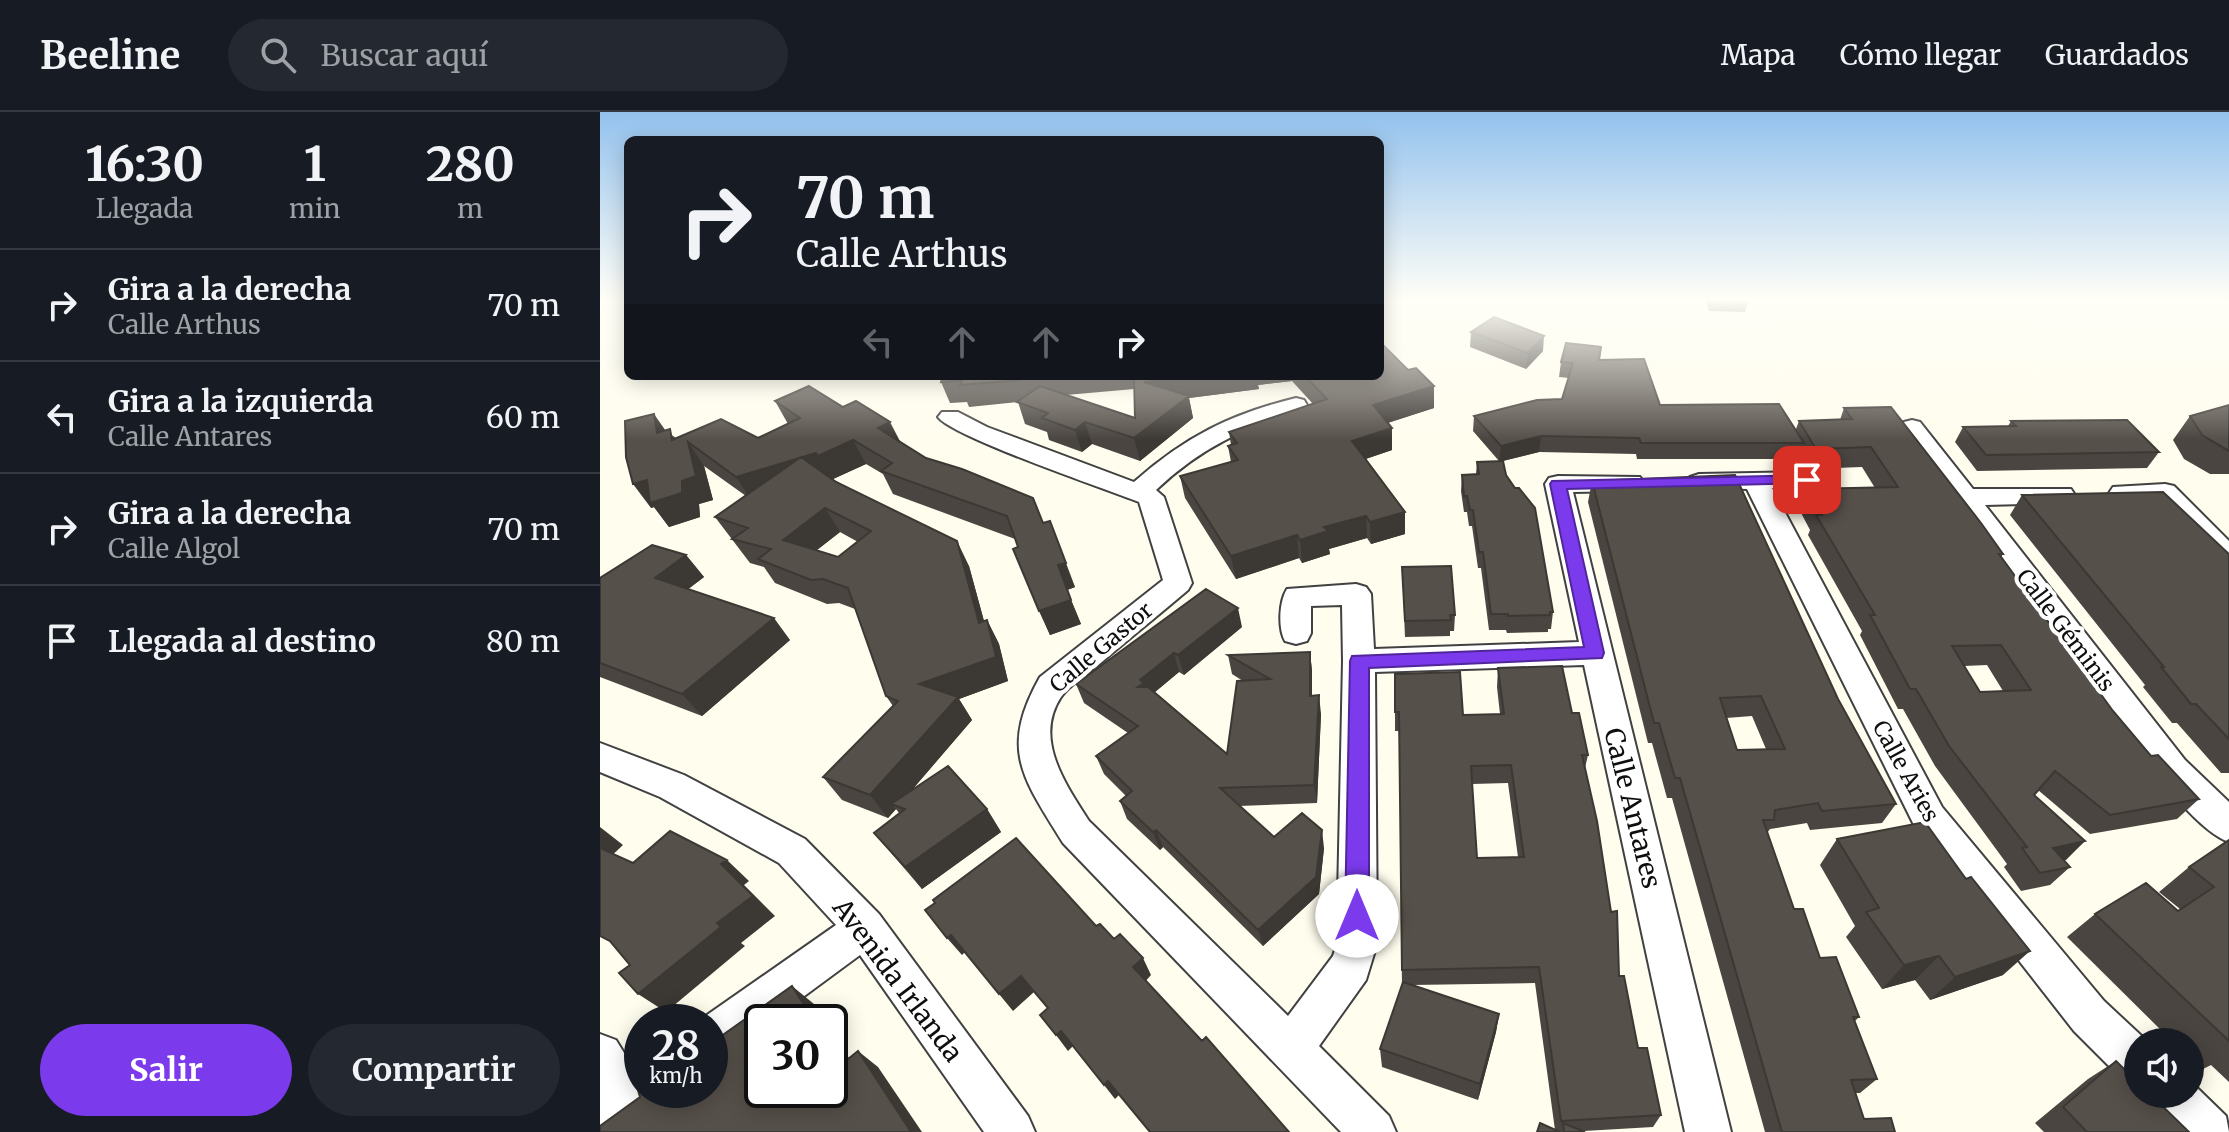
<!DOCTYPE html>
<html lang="es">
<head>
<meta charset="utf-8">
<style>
	body { margin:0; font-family:Merriweather,serif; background:#242831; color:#f1f3f6; height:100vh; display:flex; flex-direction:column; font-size:30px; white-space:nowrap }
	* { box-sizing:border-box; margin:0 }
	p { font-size:26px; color:#9ea1a6 }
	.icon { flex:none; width:44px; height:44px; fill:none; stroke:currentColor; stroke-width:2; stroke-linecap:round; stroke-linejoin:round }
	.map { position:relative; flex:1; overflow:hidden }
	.side { display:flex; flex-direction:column; background:#171b24; width:600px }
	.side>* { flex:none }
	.banner { position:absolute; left:24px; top:24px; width:760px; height:244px; border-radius:12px; box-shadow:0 4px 20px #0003; background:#171b24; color:#f1f3f6; overflow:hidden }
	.fabs { position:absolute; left:1524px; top:916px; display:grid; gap:16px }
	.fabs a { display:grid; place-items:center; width:80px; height:80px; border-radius:50%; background:#171b24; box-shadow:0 4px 20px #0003; font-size:40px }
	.speed { position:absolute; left:24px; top:892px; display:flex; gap:16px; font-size:40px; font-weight:700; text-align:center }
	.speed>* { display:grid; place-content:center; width:104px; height:104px; border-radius:50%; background:#171b24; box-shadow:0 4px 20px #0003; line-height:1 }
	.speed small { font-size:20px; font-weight:400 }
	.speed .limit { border:4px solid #111; border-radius:12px; background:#fff; color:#111 }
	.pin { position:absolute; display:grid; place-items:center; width:68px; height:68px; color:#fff; margin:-34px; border-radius:16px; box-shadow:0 4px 12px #0006 }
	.me { position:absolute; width:88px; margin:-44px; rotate:0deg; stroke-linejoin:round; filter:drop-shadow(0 0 6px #0008) }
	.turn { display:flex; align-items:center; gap:28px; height:168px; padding:0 40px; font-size:36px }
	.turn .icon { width:104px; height:104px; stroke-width:2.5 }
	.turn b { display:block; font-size:56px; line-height:68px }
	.lanes { display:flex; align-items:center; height:76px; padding:0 40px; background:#0003; justify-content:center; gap:40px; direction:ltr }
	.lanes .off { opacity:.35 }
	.eta { display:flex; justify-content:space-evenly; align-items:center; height:136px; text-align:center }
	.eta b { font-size:48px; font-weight:700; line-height:56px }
	.action { display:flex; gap:16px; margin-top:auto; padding:16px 40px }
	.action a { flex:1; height:92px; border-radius:48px; background:#7c3aed; color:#fff; font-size:32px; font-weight:700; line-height:92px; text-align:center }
	.action a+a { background:#242831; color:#f1f3f6 }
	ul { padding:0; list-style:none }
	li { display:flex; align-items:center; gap:24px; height:112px; padding:0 40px; border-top:2px solid #363941 }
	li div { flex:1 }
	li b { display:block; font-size:30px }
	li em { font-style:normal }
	header { display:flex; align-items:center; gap:48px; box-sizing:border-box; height:112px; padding:0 40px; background:#171b24; border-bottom:2px solid #363941 }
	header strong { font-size:38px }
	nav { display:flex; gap:44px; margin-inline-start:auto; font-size:28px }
	.search { width:560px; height:72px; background:#242831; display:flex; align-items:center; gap:20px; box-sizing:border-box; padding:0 28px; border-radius:44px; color:#9ea1a6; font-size:30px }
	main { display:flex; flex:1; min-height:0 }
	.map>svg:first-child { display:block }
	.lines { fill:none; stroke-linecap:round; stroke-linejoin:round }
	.street-casing { stroke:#414141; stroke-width:4 }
	.street { fill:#fff; fill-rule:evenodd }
	.wall { fill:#4a4540; fill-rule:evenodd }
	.shaded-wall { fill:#3c3834 }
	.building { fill:#56504a; stroke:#3c3834; stroke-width:2; fill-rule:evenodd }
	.route { fill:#7c3aed; stroke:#51269a; stroke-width:2 }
	.labels { text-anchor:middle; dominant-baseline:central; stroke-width:8; stroke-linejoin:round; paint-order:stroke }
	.street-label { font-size:22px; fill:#0e0e0e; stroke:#fff }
	.near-street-label { font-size:26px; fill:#0e0e0e; stroke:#fff }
</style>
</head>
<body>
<header>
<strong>Beeline</strong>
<div class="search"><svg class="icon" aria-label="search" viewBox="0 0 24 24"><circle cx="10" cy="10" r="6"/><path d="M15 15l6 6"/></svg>Buscar aquí</div>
<nav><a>Mapa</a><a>Cómo llegar</a><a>Guardados</a></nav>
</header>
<main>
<section class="side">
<div class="eta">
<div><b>16:30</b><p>Llegada</p></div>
<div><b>1</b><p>min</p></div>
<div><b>280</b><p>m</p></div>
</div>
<ul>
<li><svg class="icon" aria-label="right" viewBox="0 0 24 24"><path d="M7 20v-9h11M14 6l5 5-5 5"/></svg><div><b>Gira a la derecha</b><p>Calle Arthus</p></div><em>70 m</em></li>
<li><svg class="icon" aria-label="left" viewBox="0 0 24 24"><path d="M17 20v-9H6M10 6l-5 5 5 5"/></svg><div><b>Gira a la izquierda</b><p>Calle Antares</p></div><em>60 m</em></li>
<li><svg class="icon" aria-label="right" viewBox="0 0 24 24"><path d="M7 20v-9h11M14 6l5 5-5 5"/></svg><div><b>Gira a la derecha</b><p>Calle Algol</p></div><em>70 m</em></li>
<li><svg class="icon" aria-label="arrive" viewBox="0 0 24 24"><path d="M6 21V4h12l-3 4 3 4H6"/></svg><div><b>Llegada al destino</b></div><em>80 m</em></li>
</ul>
<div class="action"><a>Salir</a><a>Compartir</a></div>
</section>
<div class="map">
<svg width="1629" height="1020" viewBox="0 0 1629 1020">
	<rect width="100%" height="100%" fill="#fffdee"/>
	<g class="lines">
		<g class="street-casing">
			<path id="street" d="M696 286 704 288 707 293 704 298C644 316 603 334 556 378L564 385 592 471 588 478C560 502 531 525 503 549 490 560 471 571 461 585 433 627 466 673 489 709L688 904 733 844 737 832 743 549 742 493 711 494V521L707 529 696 532 685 529C678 516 679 490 687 477L756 472 766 475 771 482 774 537 979 530 945 372 949 366 958 364 1040 365 1044 371 1040 377 1031 379 973 380 1131 1020H1085L984 553 775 560 777 832 766 868 719 934 789 1004 796 1020H741L463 731C423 666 399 638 440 565L563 468 539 390C506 377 353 325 338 305L342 300H358L387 315 534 370C585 325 630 302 696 286Z
				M1312 308 1320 310 1373 377H1471L1475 383 1471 389 1462 391 1385 393 1585 648 1629 690V730C1595 718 1549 652 1526 622L1300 315 1304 310Z
				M1207 360 1216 363 1220 368 1216 373 1172 376 1342 695 1504 889 1548 930H1538V973L1522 967 1474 919 1316 717 1147 377 1090 375 1086 370 1090 365 1099 362Z
				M1565 372 1574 374 1629 429V454L1619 452 1558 388 1513 387 1509 381 1513 375Z
				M0 631 84 663 205 727 279 802 428 1004 435 1020H384L260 843 169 910H162V915L125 942 110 949V910H97L236 813 179 751 60 685 0 660Z
				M0 922 16 928 34 957 42 953V978H64L58 992 21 1020H0Z
				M1590 969 1626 1004 1629 1020H1577L1555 998 1548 982H1590Z"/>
		</g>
		<use href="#street" class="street"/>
	</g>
	<path class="wall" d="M1105 186H1149L1145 200 1109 199Z
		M871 220 943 239 926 257 870 235Z
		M999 248 1060 293 1196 317 1199 309 1240 308 1244 296 1403 442 1401 445 1513 599 1551 644 1599 687 1577 707 1490 722 1438 678 1434 683 1485 729 1464 748 1470 755 1450 773 1421 779 1404 755 1407 752 1335 654 1303 597H1298L1260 523 1262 519 1208 423 1210 418 1199 397 1207 377 1275 376 1262 355 1209 357 1200 343 1199 347H1037L1036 342 939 340 902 349 953 500 951 517H948V520L907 521 906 518H889L881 456H878L872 414H869L867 400H864L861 379 862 363 876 362 877 350 899 349 873 319 874 304 962 287 969 266 959 265 961 250ZM1387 553 1403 579 1380 580 1364 554Z
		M808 258 834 274V296L788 311 792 316V338L766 347 805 422 771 432 767 426 729 437 730 442 702 451 699 446 636 467 585 386 580 364 631 350 628 334 631 333 629 320 713 292 692 269 658 273 659 277 589 286 593 306 540 349 492 332 482 340 449 328 447 320 425 312 418 290 369 295 367 290 350 291 341 270 343 264H780ZM534 277 535 306 466 283Z
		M175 289 300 330 326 346 443 411 475 475 467 478 481 512 450 523 413 437 418 435 415 427 293 382 283 362 266 352 233 367 369 454 384 509 387 508 399 532 408 569 359 587 372 608 312 678 387 697 401 720 322 777 274 721 299 701 296 697 288 706 242 688 223 665 293 594 286 584 255 497 239 491 227 492 175 471 164 455 150 451 115 405 146 384 104 354 113 388 99 392 100 405 69 415 54 395 51 396 66 319 76 326H158L188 312ZM240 420 258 430 238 445 217 438Z
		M1629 293V362H1610L1584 347 1573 328 1590 304Z
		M1411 309 1559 340 1547 356 1377 359 1355 330 1363 315 1408 314Z
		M992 369 1238 587 1296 692 1282 711 1210 718 1207 711 1170 717 1167 721 1194 797 1220 846 1259 905 1255 909 1277 967 1260 981H1256L1264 1007 1295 1020H1165L1072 686H1067L1052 631H1048L988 390ZM1152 604 1166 637 1137 638 1126 606Z
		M1422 383 1629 442V661H1621L1577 611H1572L1543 575 1545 573 1410 403Z
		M86 443 104 465 88 477 190 528 102 604 0 565V466Z
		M802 455 855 503 854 519H850V524L805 525Z
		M642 515 584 563 579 560 555 580 627 642 643 569 632 562 628 543 710 540 712 559V584L721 602 717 691 639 694 674 725 724 736 719 782 663 834 563 735 560 738 527 707 520 689 526 684 504 662 496 644 528 621 484 591 476 572Z
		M898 556 972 601 988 643 985 656 1019 864 1038 936 1061 1003 1053 1015 984 1019 985 1020H937L955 1018 935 871 812 873 899 902 896 920 878 988 782 955 780 937 802 873 799 619H795V562L863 603 900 602 897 575ZM908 671 918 745 877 746 872 672Z
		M1237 727 1403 863 1330 888 1315 868 1282 877 1246 825 1255 814 1220 753Z
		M1629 728V970L1611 953 1601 958 1590 947V930H1573L1467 825 1495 802 1578 799 1580 797 1559 780 1589 755Z
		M1516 949 1589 1020H1444L1435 1011 1488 967Z"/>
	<path class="shaded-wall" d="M944 224 943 239 926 257 928 241Z
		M590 264H691L692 269 658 273 659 277 589 286 593 306 540 349 534 326 544 270Z
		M834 274V296L774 315 773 293Z
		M54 302 70 325 57 321Z
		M290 310 302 333 278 316Z
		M485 310 492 332 482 340 475 318Z
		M792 316V338L753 351 752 329Z
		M941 324 939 340 899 350 901 334Z
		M253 328 266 352 231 368 152 389 136 365Z
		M88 330 104 354 113 388 99 392 100 405 69 415 54 395 51 396 33 372 47 368 82 369Z
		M225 396 240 420 199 452 183 428Z
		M805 400V422L771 432 770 410Z
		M766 404 767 426 729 437 730 442 702 451 700 428 724 415Z
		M697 423 699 446 636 467 631 444Z
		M357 429 369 454 391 535 379 511Z
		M86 443 104 465 74 488 55 466Z
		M466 451 475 475 467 478 458 453Z
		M471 488 481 512 450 523 439 499Z
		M638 496 642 515 584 563 578 543Z
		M174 506 190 528 102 604 82 582Z
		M387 508 399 532 408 569 359 587 372 608 298 694 291 692 296 697 288 706 270 683 319 572Z
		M710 540 712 559V602L710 584Z
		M574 541 579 560 549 585 538 575 540 568Z
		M719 583 721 602 717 691 714 673Z
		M387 697 401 720 322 777 305 755Z
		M0 715 23 733 7 748 0 742Z
		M556 718 563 735 560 738 553 720Z
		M722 718 724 736 719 782 663 834 658 818Z
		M1485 729 1466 748 1434 754 1453 736Z
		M127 748 149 769 144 773 175 804 141 831 145 834 66 900 38 882 117 811 121 752Z
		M351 823 365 840 362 843 347 826Z
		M1430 839 1403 863 1330 888 1355 865Z
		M1339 844 1315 868 1282 877 1304 853Z
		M543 846 551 863 543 872 533 855Z
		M421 864 434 880 413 899 399 882Z
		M192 874 214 892 226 910H215Z
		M899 902 896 920 878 988 880 972Z
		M230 916 263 968 242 952 230 934Z
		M461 919 473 934 468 939 456 923Z
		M258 939 278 955 322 1020H311Z
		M508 969 519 983 515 987 504 973Z"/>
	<path class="building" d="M894 205 944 224 928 241 871 220Z
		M780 230 808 258 816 256 834 274 773 293 792 316 752 329 805 400 770 410 766 404 724 415 728 419 700 428 697 423 631 444 580 364 638 348 628 334 637 331 629 320 727 287 705 264H780Z
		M966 231 1001 235 999 248 1044 247 1060 293 1179 292 1204 331H1041L1039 326 941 324 901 334 874 304 937 288 962 287 973 251 961 250Z
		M343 264H425L414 265 421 268 360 273 362 268 341 270Z
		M534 264H590L544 270 589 284 534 326 485 310 475 318 442 306 448 301 417 290 440 274 535 306Z
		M209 274 243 295 256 289 290 310 278 316 326 346 362 357 433 386 443 411 450 409 466 451 458 453 471 488 439 499 413 437 418 435 407 404 281 359 292 351 253 328 218 344 216 341 136 365 88 330 96 364 82 369V381L50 391 47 368 33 372 26 345 25 309 54 302 57 321 70 317 72 328 121 307 158 326 200 306 175 289Z
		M1629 293V339L1602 323 1590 304Z
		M1291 295 1381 411 1403 442H1399L1513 599 1551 644 1558 643 1599 687 1510 703 1455 659 1434 683 1485 729 1453 736 1470 755 1440 761 1422 736 1427 735 1349 634 1316 577H1310L1270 503H1275L1216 403H1222L1207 377 1298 375 1271 335 1216 337 1199 309 1252 307 1244 296ZM1401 533 1431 578 1380 580 1352 534Z
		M1527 308 1559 340 1386 343 1363 315 1416 314 1411 309Z
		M201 345 236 370 357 429 379 511 387 508 396 545 319 572 358 585 270 683 223 665 298 589 286 584 248 476 223 467 211 468 158 447 171 437 132 427 148 416 115 405ZM225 396 271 419 238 445 183 428Z
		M903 349 906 363 915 376H919L935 396 953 500H950V503L908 504V502H891L883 440H879L873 398H870L867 384H864L862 363 879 362 877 350Z
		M1135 363 1238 587 1296 692 1222 699 1218 691 1175 698 1174 708H1163L1194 797H1203L1220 846 1236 845 1259 905H1253L1277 967 1251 968 1264 1007 1291 1006 1295 1020H1182L1080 666H1075L1059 611H1054L992 369ZM1161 584 1185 637 1137 638 1120 586Z
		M1563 380 1629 442V627L1596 592H1591L1561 555H1564L1422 383Z
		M52 433 86 443 55 466 174 506 82 582 0 551V466Z
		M851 454 855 503H850L851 508 805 509 802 455Z
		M606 477 638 496 578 543 574 541 540 568 544 571 538 575H548L627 642 637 569 670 567 628 543 710 540V584L719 583 714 673 620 676 674 725 702 701 722 718 716 765 658 818 556 718 553 720 520 689 532 679 496 644 538 614 476 572Z
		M962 554 972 601H979L988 643H982L997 709 1011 800 1017 799 1019 864H1024L1038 936H1047L1061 1003 961 1009 939 855 802 858 799 600H795V562L860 560 863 603 904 602 898 556ZM911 653 924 745 877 746 871 654Z
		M348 654 387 697 305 755 274 721 305 697 291 692Z
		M1325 710 1366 767 1371 765 1430 839 1355 865 1339 844 1304 853 1266 800 1279 796 1237 727Z
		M70 719 127 748 121 752 153 784 117 811 121 815 38 882 19 861 30 853 10 829 0 824V736L33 751Z
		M416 726 496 814 500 812 514 827 520 822 543 846 533 855 602 929 606 925 689 1020H550L508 969 504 973 461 919 456 923 440 903 448 896 421 864 399 882 351 823 347 826 325 798 335 791 333 788Z
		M1629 728V929L1495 802 1546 771 1578 799 1614 775 1589 755Z
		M803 870 899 902 880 972 780 937Z
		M192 874 215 910H162V978H230V934L242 952 258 939 311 1020H0V1014L40 985 35 968 42 964V978H110V932Z
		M1516 949 1538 971V982H1550L1589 1020H1487L1463 995Z
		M940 1011 960 1020H937Z
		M963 1011 985 1020H964Z"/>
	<linearGradient id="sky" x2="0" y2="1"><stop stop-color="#93c2ee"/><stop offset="0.57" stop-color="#fffef7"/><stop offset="1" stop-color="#fffef7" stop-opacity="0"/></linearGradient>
	<rect width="1629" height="328" fill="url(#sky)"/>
	<path class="route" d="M1207 363 1215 368 1213 371 967 377 1004 541 1002 546 769 556V804L766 812 757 816 749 812 745 804 750 549 752 544 984 535 950 372 952 369Z"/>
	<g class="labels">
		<g class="street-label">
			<text transform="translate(1466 518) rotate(53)">Calle Géminis</text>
			<text transform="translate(501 535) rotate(-40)">Calle Gastor</text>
			<text transform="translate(1306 659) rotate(61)">Calle Aries</text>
		</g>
		<g class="near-street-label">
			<text transform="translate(1033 696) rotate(76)">Calle Antares</text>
			<text transform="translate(298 868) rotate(53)">Avenida Irlanda</text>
		</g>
	</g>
</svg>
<div class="fabs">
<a><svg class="icon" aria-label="sound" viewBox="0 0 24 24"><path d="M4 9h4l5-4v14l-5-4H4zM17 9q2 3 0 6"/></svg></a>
</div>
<div class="speed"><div>28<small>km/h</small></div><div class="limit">30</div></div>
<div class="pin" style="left:1207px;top:368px;background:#d93025"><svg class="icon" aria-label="arrive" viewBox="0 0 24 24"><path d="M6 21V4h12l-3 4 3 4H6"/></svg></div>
<svg class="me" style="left:757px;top:804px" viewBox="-20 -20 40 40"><circle r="19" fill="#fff"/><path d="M0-13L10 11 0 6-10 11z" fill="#7c3aed"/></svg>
<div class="banner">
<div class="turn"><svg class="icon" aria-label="right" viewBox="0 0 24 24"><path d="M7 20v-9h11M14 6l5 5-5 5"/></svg><div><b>70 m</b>Calle Arthus</div></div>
<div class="lanes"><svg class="icon off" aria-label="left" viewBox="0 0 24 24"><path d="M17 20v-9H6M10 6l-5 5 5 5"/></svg><svg class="icon off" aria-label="ahead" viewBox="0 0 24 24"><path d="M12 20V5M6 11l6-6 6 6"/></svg><svg class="icon off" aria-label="ahead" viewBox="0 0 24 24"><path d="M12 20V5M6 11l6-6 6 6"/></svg><svg class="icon" aria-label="right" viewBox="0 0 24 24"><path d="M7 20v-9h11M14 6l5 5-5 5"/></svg></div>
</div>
</div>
</main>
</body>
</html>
